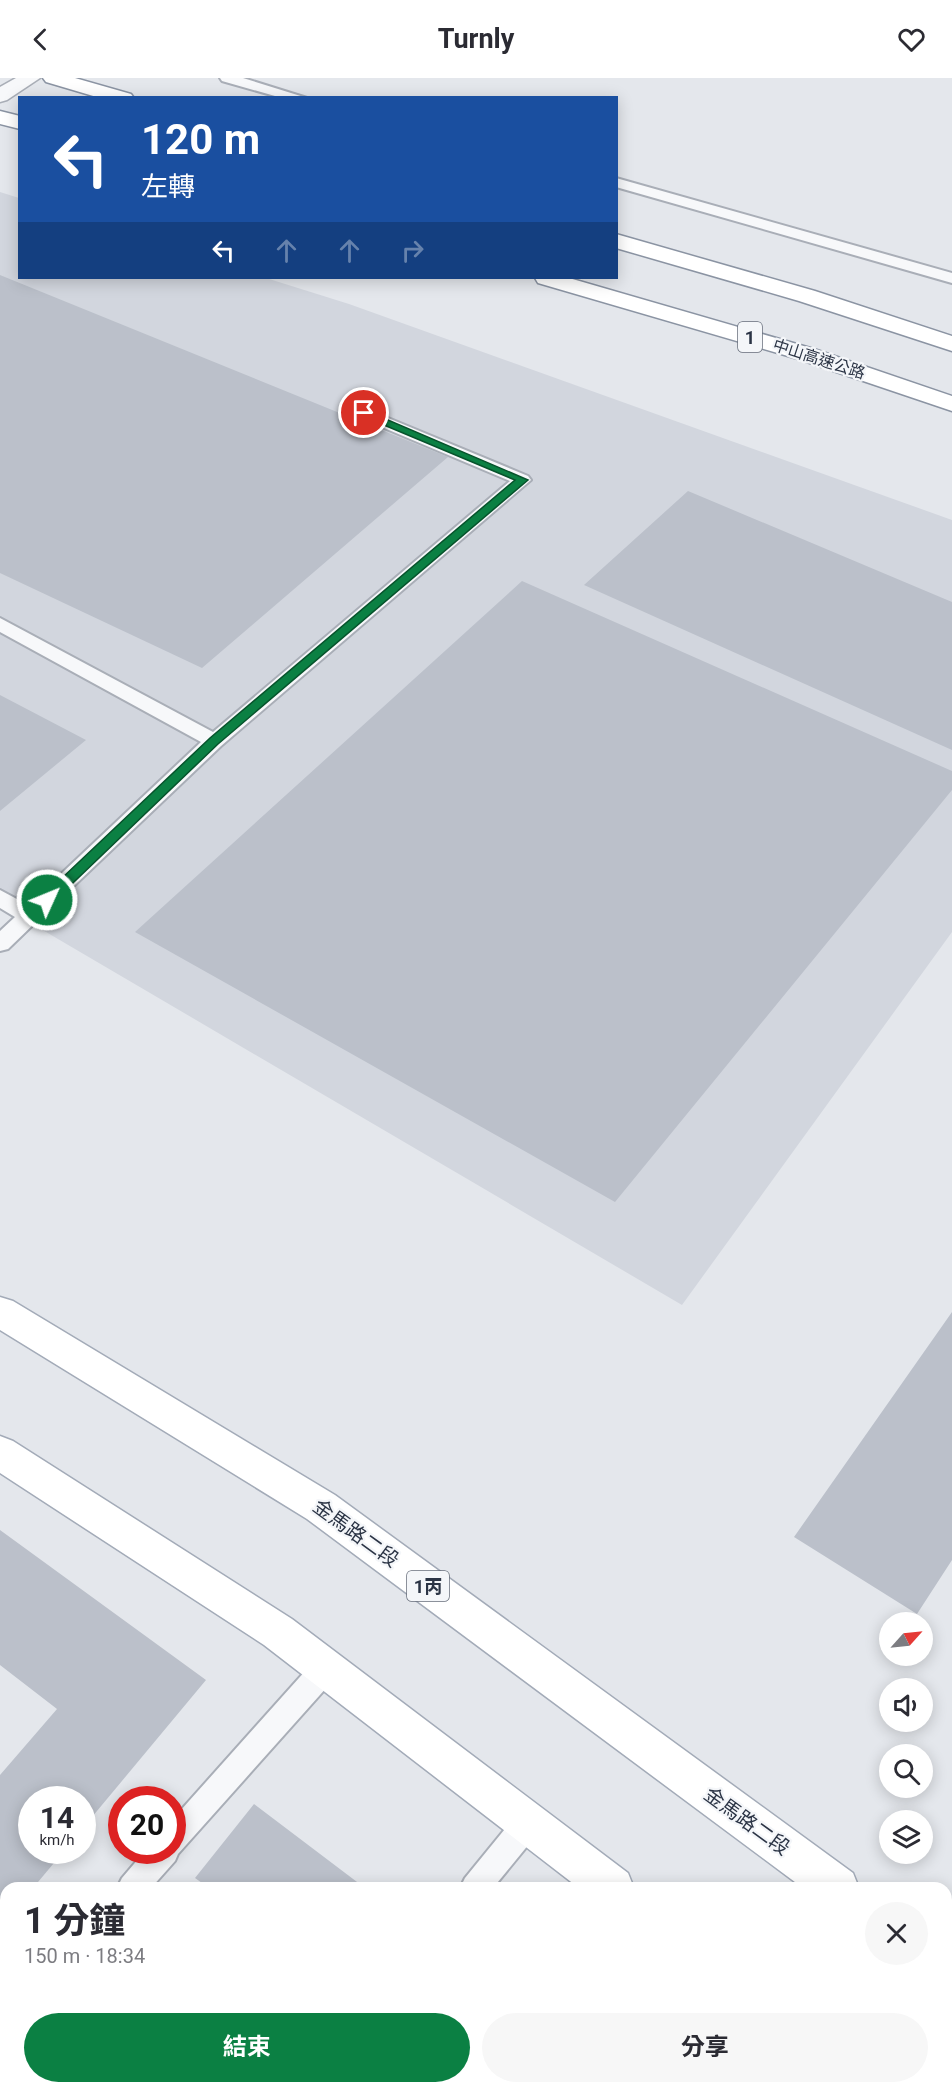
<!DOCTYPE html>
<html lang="zh-TW">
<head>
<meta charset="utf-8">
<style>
	body { margin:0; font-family:Roboto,"Noto Sans TC",sans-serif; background:#f7f7f7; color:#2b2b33; height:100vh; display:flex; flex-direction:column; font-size:22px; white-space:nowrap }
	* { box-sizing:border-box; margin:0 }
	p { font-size:20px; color:#7c7c81 }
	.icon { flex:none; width:33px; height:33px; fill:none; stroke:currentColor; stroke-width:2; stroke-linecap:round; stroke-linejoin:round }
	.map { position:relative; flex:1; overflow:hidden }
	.side { position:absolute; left:0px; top:1804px; width:952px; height:212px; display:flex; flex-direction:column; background:#fff; border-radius:18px 18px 0 0; box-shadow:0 3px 15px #0003 }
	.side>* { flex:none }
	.guide { position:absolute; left:18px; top:18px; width:600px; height:183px; border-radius:0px; box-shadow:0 3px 15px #0003; background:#1a4fa0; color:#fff; overflow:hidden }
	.needle { width:39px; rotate:63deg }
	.tools { position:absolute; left:879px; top:1534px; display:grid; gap:12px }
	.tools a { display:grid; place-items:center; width:54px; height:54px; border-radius:50%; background:#fff; box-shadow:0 3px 15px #0003; font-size:30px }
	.speed { position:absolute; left:18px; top:1708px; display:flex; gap:12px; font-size:30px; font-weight:700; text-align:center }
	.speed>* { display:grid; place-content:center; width:78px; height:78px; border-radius:50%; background:#fff; box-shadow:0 3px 15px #0003; line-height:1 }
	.speed small { font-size:15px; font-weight:400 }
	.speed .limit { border:9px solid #d22; background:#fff; color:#111 }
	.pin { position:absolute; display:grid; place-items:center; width:51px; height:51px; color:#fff; margin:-26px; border:3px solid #fff; border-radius:50%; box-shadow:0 2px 6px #0007 }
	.me { position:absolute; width:66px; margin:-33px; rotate:46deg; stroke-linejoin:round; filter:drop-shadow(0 0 4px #0008) }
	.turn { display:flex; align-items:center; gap:21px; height:126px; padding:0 24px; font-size:27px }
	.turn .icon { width:78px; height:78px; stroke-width:2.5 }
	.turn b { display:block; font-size:42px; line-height:51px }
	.lanes { display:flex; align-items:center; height:57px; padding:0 24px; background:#0003; justify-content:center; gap:30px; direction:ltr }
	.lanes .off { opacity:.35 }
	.round { display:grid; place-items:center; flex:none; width:63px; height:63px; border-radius:32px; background:#f7f7f7 }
	.headline { display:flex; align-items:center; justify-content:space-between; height:102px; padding:0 24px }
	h1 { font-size:36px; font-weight:700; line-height:45px }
	.action { display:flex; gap:12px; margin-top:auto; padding:12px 24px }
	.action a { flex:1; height:69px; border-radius:36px; background:#0b8043; color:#fff; font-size:24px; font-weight:700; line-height:69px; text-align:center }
	.action a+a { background:#f7f7f7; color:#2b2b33 }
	header { display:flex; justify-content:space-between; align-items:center; height:78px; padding:0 24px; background:#fff; font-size:27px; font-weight:700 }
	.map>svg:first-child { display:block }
	.built { fill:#d2d6de }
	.building { fill:#bbc0ca }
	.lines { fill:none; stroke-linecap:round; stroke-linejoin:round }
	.service-casing { stroke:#a9aeb7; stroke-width:4 }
	.tertiary-casing { stroke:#a9aeb7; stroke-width:3 }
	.primary-casing { stroke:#a3abb8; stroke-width:3 }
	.motorway-casing { stroke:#8b94a3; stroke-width:3 }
	.service { fill:#f7f8fa; fill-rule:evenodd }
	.tertiary { fill:#f7f8fa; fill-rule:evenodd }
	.primary { fill:#fff; fill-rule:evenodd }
	.motorway { fill:#fff; fill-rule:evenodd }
	.route { fill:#0b8043; stroke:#07532c; stroke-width:1.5 }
	.labels { text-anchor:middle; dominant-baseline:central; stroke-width:4.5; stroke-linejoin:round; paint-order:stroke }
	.far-street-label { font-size:16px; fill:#2b3445; stroke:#f4f6f9 }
	.shield { fill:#f4f6f9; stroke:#676e7b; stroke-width:1.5 }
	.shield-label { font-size:18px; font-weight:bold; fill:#2b3445 }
	.street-label { font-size:20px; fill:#2b3445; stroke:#f4f6f9 }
</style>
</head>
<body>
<header><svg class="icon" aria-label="back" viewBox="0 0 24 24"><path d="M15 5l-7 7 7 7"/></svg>Turnly<svg class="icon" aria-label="heart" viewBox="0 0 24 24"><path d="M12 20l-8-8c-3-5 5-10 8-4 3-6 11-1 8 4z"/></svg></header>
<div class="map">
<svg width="952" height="2015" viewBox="0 0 952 2015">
	<rect width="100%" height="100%" fill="#e4e7ec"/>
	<path class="built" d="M0 114 19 120 20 200H266L349 226 952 442V854L682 1227 0 827Z"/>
	<path class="building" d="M0 197 448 379 202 590 0 495Z
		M688 413 952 524V672L584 507Z
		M522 503 952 693V712L615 1124 135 854Z
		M0 617 86 662 0 733Z
		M952 1234V1482L917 1536 794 1459Z
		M0 1452 206 1602 82 1751V1722H32V1773H64L33 1810H6V1843L0 1850V1697L57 1631 0 1587Z
		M254 1726 365 1810H209L195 1800Z"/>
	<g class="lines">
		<g class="service-casing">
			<path id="service" d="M220 0H243L307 20H282L222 3Z
				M616 100 952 195V205L616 109Z
				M364 330 528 398 531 402 221 668 37 843 8 871 0 873V853L15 839 0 830V812L28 827 201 664 0 554V540L213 654 510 403 358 339 356 335Z
				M326 1577 336 1581 340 1590 336 1599 178 1776 175 1783 151 1810H117L122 1800 145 1773H172V1742L316 1581Z
				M528 1731 538 1735 542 1745 538 1755 493 1810H460L465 1800 518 1735Z
				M6 1937V1972L0 1974V1939Z
				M297 2010H331L329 2015H295Z"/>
		</g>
		<g class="tertiary-casing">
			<path id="tertiary" d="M16 0H40L7 22 0 24V9Z"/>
		</g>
		<g class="primary-casing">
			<path id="primary" d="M0 1219 13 1223 335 1417 853 1795 859 1810H803L307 1441 0 1252Z
				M0 1358 13 1363 292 1541 628 1795 634 1810H579L264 1567 0 1395Z
				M946 1869 952 1871V1917L946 1915Z
				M850 2010H901L903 2015H852Z"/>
		</g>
		<g class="motorway-casing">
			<path id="motorway" d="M43 0H75L131 16 134 20H100L46 4Z
				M0 33 20 38V51L0 46Z
				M616 156 815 213 952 258V273L799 223 616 170Z
				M535 200H569L814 271 952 318V333L798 281 538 205Z"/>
		</g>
		<use href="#service" class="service"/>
		<use href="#tertiary" class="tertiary"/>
		<use href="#primary" class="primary"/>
		<use href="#motorway" class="motorway"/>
	</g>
	<path class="route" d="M360 333H367L528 402 218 666 52 825H43V818L210 660 515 402 360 337Z"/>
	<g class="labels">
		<g class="far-street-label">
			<text transform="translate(819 281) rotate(18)">中山高速公路</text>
		</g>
		<g class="shield">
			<rect x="738" y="244" width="24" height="30" rx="4.5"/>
			<rect x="407" y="1493" width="42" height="30" rx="4.5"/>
		</g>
		<g class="shield-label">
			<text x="750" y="259">1</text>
			<text x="428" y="1508">1丙</text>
		</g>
		<g class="street-label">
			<text transform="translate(356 1455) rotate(36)">金馬路二段</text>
			<text transform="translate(747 1743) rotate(36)">金馬路二段</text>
		</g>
	</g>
</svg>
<div class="tools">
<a><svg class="needle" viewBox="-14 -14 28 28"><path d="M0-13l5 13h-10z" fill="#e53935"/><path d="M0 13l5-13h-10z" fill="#7c7c81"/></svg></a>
<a><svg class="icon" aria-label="sound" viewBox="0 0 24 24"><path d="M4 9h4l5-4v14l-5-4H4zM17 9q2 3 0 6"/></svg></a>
<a><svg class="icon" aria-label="search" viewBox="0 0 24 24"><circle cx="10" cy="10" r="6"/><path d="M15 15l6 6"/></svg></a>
<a><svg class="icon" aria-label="layers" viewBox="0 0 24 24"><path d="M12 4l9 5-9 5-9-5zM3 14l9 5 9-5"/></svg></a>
</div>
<div class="speed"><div>14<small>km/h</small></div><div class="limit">20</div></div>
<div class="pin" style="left:364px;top:335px;background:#d93025"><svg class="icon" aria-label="arrive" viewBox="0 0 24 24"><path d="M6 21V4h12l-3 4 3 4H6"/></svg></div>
<svg class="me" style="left:47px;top:822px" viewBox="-20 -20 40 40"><circle r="17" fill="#0b8043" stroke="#fff" stroke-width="3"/><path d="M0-11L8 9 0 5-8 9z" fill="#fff"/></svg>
<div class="guide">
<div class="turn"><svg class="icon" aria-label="left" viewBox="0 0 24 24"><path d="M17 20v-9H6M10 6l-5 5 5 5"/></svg><div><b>120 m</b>左轉</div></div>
<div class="lanes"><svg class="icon" aria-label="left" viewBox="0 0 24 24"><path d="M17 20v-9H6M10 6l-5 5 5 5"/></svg><svg class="icon off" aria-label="ahead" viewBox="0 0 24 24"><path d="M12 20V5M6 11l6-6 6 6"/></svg><svg class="icon off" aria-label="ahead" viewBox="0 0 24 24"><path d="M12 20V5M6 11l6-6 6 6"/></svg><svg class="icon off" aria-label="right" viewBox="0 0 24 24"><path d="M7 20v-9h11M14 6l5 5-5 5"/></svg></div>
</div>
<section class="side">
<div class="headline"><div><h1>1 分鐘</h1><p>150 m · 18:34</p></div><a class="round"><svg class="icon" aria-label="close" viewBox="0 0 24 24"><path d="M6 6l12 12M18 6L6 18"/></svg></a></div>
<div class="action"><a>結束</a><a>分享</a></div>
</section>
</div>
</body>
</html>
